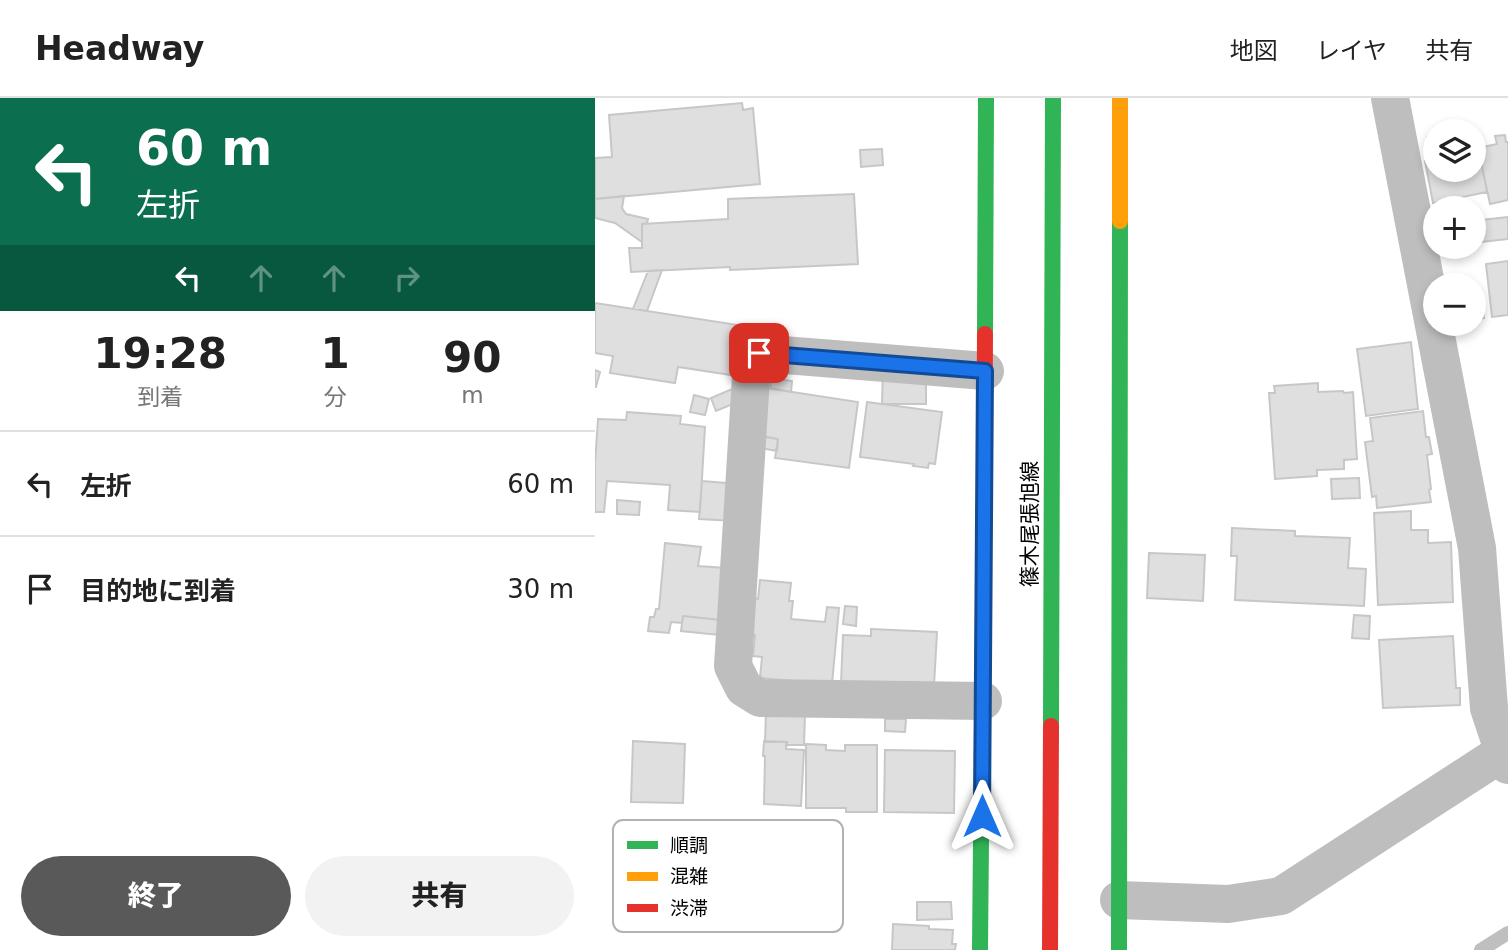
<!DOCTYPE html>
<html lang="ja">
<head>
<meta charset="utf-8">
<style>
	body { margin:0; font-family:"DejaVu Sans","Noto Sans JP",sans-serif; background:#f2f2f2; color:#222; height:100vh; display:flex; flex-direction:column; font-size:26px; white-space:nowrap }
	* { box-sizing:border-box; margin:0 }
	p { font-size:23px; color:#767676 }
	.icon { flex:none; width:38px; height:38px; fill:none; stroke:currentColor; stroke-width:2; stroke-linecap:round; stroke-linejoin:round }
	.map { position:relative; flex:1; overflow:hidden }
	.sheet { display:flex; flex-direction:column; background:#fff; width:595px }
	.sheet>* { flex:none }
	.banner { background:#0b6e4f; color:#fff; overflow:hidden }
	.fabs { position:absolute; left:828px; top:21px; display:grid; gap:14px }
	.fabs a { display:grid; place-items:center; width:63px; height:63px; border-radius:50%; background:#fff; box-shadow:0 4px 10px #0003; font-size:35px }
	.pin { position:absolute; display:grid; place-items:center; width:60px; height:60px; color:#fff; margin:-30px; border-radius:14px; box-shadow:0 4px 10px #0006 }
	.me { position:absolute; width:77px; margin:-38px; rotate:0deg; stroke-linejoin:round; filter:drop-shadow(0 0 5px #0008) }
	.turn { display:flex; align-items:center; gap:24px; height:147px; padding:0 21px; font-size:32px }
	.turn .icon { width:91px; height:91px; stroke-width:2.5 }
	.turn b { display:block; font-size:49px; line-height:60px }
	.lanes { display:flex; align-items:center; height:66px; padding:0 21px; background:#0003; justify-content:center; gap:35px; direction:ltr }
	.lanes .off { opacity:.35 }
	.eta { display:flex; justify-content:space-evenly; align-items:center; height:119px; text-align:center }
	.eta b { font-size:42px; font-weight:800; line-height:49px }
	.button { display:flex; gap:14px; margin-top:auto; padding:14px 21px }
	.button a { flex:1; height:80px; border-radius:42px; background:#595959; color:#fff; font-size:28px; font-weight:800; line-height:80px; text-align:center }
	.button a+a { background:#f2f2f2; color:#222 }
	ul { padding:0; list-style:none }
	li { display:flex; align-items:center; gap:21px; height:105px; padding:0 21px; border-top:2px solid #e0e0e0 }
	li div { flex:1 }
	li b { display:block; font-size:26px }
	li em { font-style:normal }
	header { display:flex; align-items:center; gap:42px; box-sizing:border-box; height:98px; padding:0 35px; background:#fff; border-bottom:2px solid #e0e0e0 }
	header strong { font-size:33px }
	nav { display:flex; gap:38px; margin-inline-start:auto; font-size:24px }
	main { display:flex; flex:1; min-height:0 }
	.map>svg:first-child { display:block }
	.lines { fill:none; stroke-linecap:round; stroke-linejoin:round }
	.stream { stroke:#bfbfbf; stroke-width:14 }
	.building { fill:#dfdfdf; stroke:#c7c7c7; stroke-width:2 }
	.street { stroke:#bebebe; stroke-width:38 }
	.fast { stroke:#30b455; stroke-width:16 }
	.slow { stroke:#ff9f0a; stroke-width:16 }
	.jam { stroke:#e5322d; stroke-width:16 }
	.route-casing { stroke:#114b97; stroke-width:18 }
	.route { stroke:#1a73e8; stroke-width:12 }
	.labels { text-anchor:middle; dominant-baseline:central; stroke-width:7; stroke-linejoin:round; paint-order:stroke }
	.street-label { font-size:21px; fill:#000; stroke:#fff }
	.key { fill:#fff; stroke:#b2b2b2; stroke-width:2 }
	.key-label { font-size:19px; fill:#000 }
</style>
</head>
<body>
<header>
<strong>Headway</strong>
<nav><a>地図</a><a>レイヤ</a><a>共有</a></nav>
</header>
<main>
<section class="sheet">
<div class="banner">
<div class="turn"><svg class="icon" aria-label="left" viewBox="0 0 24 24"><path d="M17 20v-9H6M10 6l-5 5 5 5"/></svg><div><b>60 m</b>左折</div></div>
<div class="lanes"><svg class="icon" aria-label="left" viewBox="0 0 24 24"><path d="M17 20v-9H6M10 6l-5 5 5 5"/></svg><svg class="icon off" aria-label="ahead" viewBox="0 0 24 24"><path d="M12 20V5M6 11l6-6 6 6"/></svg><svg class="icon off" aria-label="ahead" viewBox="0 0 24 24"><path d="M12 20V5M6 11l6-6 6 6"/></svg><svg class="icon off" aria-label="right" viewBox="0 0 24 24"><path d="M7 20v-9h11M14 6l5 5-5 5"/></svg></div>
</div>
<div class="eta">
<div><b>19:28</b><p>到着</p></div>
<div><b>1</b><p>分</p></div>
<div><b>90</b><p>m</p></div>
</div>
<ul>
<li><svg class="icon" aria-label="left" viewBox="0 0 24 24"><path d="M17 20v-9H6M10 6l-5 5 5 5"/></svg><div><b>左折</b></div><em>60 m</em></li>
<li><svg class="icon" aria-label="arrive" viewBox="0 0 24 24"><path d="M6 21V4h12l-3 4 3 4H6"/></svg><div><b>目的地に到着</b></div><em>30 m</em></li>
</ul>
<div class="button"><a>終了</a><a>共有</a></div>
</section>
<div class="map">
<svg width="913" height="852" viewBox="0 0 913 852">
	<rect width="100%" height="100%" fill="#fff"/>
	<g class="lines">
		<path class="stream" d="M886 852 913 835"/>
	</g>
	<path class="building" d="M147 5 148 12 158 10 165 86 0 101V60L17 59 14 17Z
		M840 37V60H837L832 39Z
		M910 37 911 44H913V102L895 106 883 50 902 46 900 38Z
		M287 51 288 67 266 69 265 52Z
		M884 53 892 94 838 105 830 63 840 61V72H878V54Z
		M259 96 263 166 135 172V169L36 174 34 150H47V126L133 121V101Z
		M29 98 27 110 31 116 53 121 52 125 47 126V144L20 125 0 120V101Z
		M913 119V141L878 145V123Z
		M913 163V217L897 219 891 166Z
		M67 172 52 213 38 211 53 173Z
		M886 203 889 220 878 222V204Z
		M0 205 143 227 136 277 83 269 80 285 15 275 18 258 0 255Z
		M816 244 823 311 771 318 762 251Z
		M288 268 331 269V306H287Z
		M0 272 5 274 1 289H0Z
		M177 280 197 283 196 294 175 290Z
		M723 285V294L748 293 749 295 758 294 762 361 749 362V371L722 372V378L680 381 674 295H680L679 288Z
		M144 288 150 301 121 313 116 300Z
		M171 290 263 304 254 370 180 360 183 341 164 338Z
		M99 297 114 301 110 317 95 314Z
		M272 304 347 314 340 366 334 365 333 370 318 368 319 366 265 359Z
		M828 313 831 339H834L837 356 832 357 836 391 834 392 836 404 782 410 781 398 777 399 770 344 778 343 775 320Z
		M32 314 86 318 85 326 110 329 105 414 73 412 75 387 12 383 9 414H0V366L3 321 31 322Z
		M167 338 183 341 182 353 165 350Z
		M764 380 765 400 737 401 736 381Z
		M107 383 143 386 140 423 104 421Z
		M22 402 45 404 44 417 22 416Z
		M816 413V432H833V445L856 444 858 504 783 507 779 415Z
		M637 430 700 433V438L755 440 753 470 771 471 769 508 640 502 642 458H636Z
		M70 445 106 449 103 468 131 470 125 522 88 518 87 525 76 524 74 535 53 533 55 519H59L61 511H64Z
		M554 455 610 457 608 503 552 500Z
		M165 482 196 485 194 503H198L196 521 230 524 232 509 244 510 237 586 165 580 167 559 158 558 160 537H157L160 500 163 501Z
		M250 508 262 509 261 528 248 526Z
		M759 517 775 518 774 541 757 540Z
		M88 518 125 522 124 537 86 533Z
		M276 531 342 534 339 588 246 586 248 537 276 538Z
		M858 538 861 590H865V607L788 610 784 542Z
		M171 614 210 616 209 647H191L192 644H170Z
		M290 621H311L310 634 290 633Z
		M38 643 90 646 88 705 36 704Z
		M169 643 192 644 191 651 209 652 206 708 169 706 170 658H168Z
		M211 646 231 647V652L250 653V647H282V714H251V710H211Z
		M290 652 360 653 359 715 289 714Z
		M322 804H356L357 821 322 822Z
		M298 826 334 828V831L358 832 357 846H361L360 852H297Z"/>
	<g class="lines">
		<path class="street" d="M795 0 882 450 894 610 913 667
			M388 603 165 600 149 590 138 568 157 263 164 255 390 273
			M524 802 633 806 686 798 913 651"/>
		<path class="fast" d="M390 236 391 0
			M456 628 458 0
			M385 852 389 412
			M524 852 525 123"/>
		<path class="slow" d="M525 123V0"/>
		<path class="jam" d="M389 412 390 236
			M455 852 456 628"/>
	</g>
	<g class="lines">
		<g class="route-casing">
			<path id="route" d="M164 255 390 273 387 718"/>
		</g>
		<use href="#route" class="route"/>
	</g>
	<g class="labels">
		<g class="street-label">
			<text transform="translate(435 426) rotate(-90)">篠木尾張旭線</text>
		</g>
	</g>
	<rect x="18" y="722" width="230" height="112" rx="10" class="key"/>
	<rect x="32" y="743" width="31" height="8" fill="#30b455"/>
	<rect x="32" y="774" width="31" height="9" fill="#ff9f0a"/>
	<rect x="32" y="806" width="31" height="8" fill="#e5322d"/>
	<g class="key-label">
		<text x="75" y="754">順調</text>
		<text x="75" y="785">混雑</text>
		<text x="75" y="817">渋滞</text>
	</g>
</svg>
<div class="fabs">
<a><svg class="icon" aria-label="layers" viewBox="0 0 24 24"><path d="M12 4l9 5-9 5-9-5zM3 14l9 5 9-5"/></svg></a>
<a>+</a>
<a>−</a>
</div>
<div class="pin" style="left:164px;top:255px;background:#d93025"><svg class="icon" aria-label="arrive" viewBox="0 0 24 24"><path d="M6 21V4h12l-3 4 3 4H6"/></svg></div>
<svg class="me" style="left:387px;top:718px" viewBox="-20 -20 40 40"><path d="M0-17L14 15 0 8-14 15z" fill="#1a73e8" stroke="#fff" stroke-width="4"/></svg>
</div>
</main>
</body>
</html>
